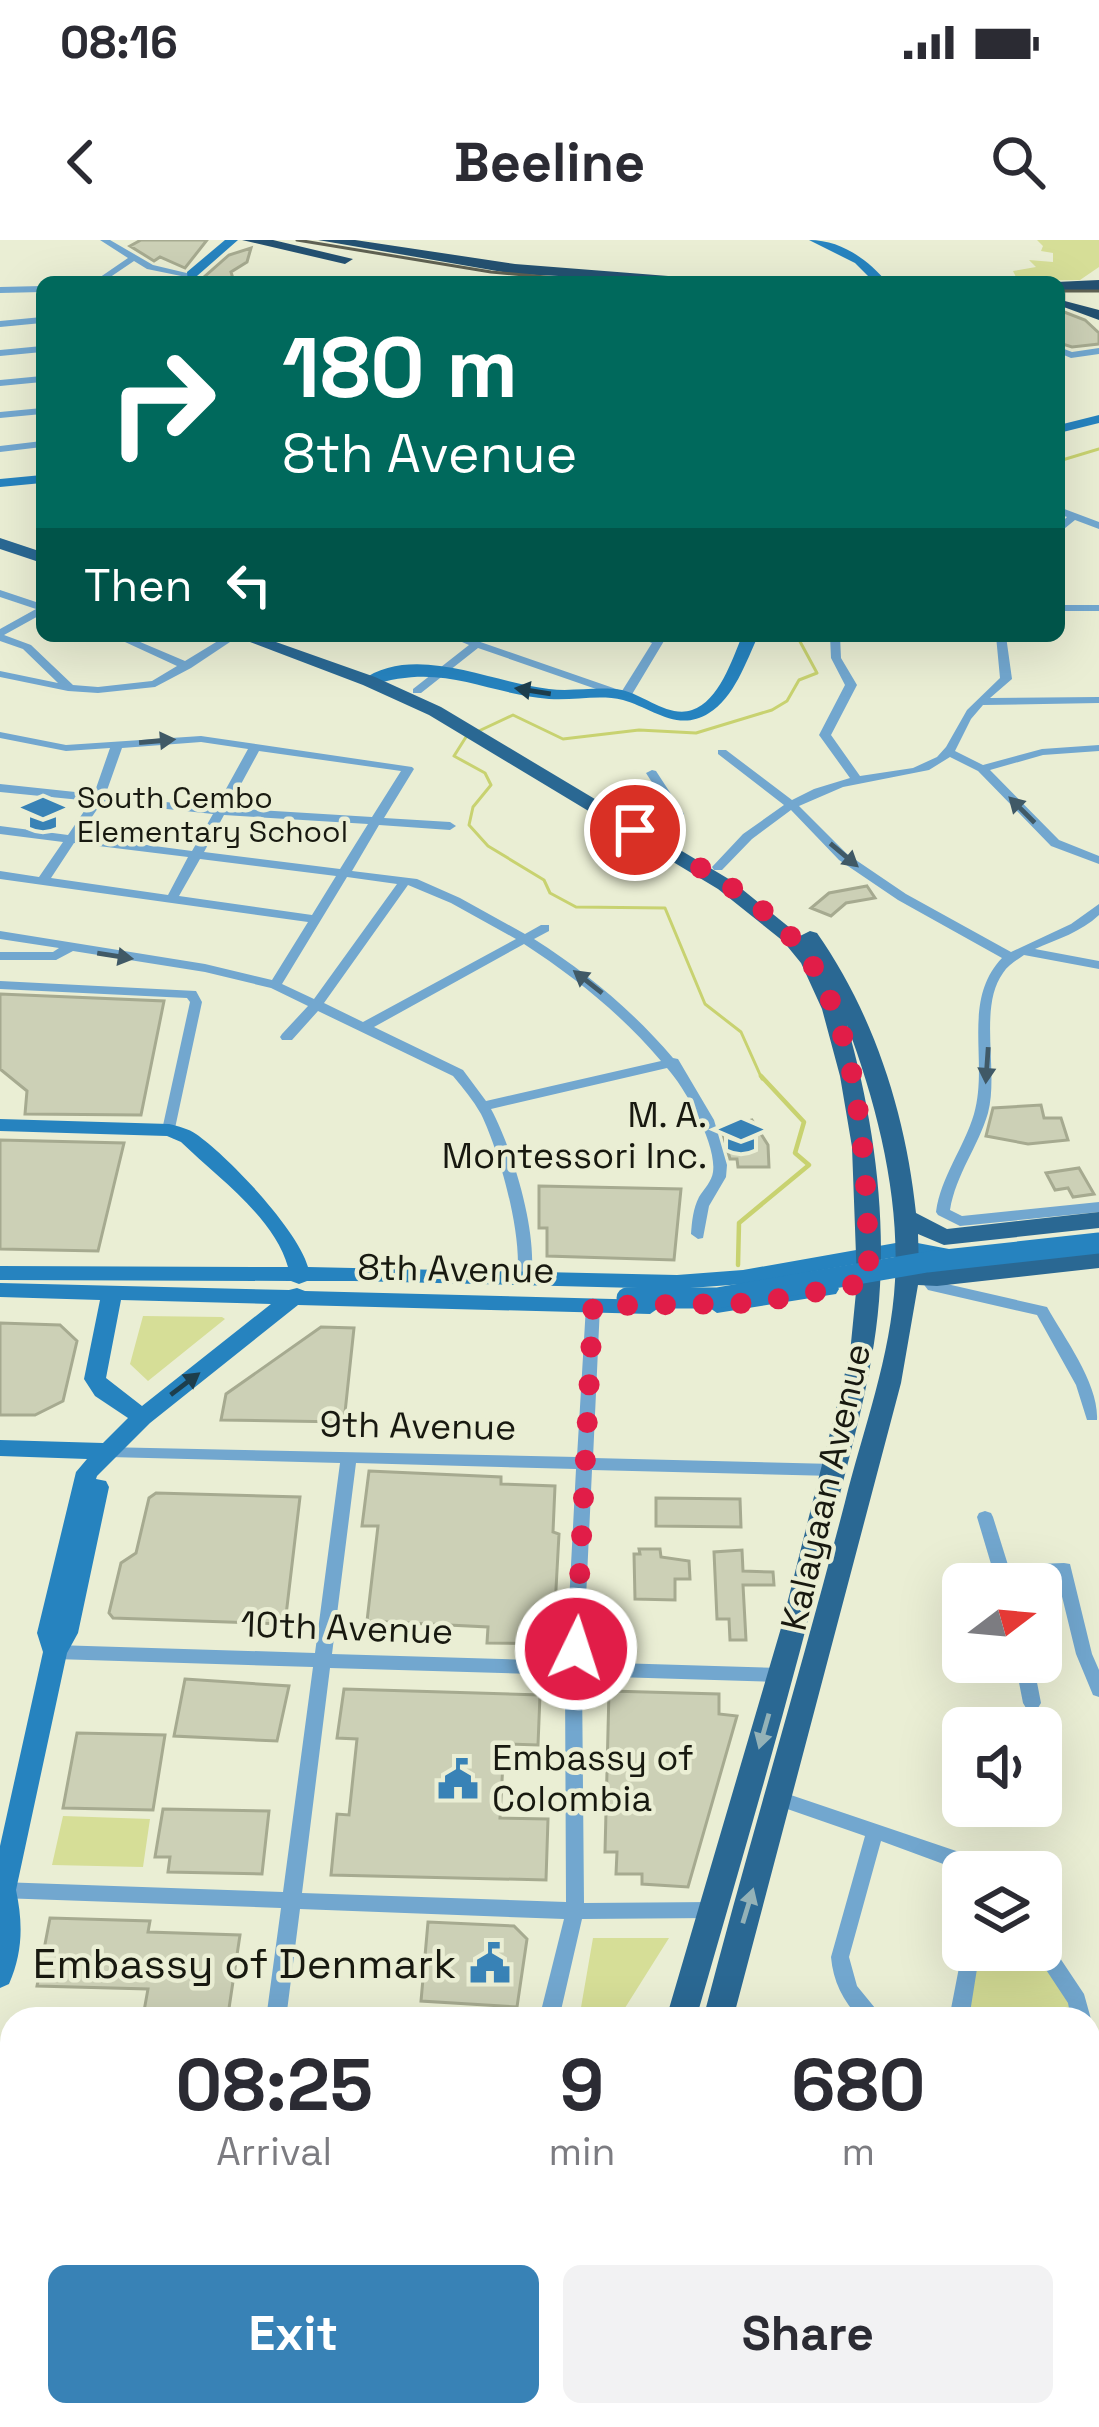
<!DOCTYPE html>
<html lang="en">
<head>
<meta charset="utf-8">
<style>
	body { margin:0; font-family:"Space Grotesk",sans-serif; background:#f2f2f3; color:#2b2b33; height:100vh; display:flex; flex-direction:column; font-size:45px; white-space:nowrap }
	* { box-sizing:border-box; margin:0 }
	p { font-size:39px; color:#7c7c81 }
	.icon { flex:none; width:66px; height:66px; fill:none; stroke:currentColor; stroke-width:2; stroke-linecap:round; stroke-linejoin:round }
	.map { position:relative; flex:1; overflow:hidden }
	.details { position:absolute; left:0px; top:1767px; width:1101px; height:420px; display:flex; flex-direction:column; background:#fff; border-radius:36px 36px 0 0; box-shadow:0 12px 48px #0002 }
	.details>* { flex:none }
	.guide { position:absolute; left:36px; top:36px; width:1029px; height:366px; border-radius:18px; box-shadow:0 12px 48px #0002; background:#00695c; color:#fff; overflow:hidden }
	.needle { width:78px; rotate:74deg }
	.buttons { position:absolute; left:942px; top:1323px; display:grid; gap:24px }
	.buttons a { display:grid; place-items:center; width:120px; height:120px; border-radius:18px; background:#fff; box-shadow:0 12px 48px #0002; font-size:60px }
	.pin { position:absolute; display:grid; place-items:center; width:102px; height:102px; color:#fff; margin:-51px; border:6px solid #fff; border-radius:50%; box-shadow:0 3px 12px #0007 }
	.me { position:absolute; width:132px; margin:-66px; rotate:4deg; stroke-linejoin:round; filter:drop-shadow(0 0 9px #0008) }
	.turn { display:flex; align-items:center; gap:42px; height:252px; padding:0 48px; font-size:54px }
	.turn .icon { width:156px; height:156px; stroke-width:2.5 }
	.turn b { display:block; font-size:84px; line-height:102px }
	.then { display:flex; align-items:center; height:114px; padding:0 48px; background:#0003; gap:24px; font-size:45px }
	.eta { display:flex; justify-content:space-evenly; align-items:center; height:204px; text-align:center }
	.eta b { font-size:72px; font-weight:600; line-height:84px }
	.action { display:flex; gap:24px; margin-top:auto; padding:24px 48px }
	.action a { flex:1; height:138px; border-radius:18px; background:#3882b6; color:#fff; font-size:48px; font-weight:600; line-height:138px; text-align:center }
	.action a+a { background:#f2f2f3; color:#2b2b33 }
	.status { display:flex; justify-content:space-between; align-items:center; height:84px; padding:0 60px; background:#fff; direction:ltr }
	.status svg { height:33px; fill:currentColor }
	header { display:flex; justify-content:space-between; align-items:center; height:156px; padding:0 48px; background:#fff; font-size:54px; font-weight:600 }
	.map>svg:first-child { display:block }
	.green { fill:#d6de97 }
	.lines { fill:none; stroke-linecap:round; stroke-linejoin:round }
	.stream-far1 { stroke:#c8d270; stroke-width:3 }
	.stream { stroke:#c8d270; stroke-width:4.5 }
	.building { fill:#ccd0b6; stroke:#a6aa90; stroke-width:3 }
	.highway-tunnel { stroke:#caceb7; stroke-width:16; stroke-dasharray:16 9; stroke-linecap:butt }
	.street { fill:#72a7cf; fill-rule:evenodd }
	.secondary { fill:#2683bf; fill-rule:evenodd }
	.primary { fill:#2a6893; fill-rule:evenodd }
	.highway { fill:#245171; fill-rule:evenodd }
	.tram { stroke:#5f6152; stroke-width:3 }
	.secondary-bridge { stroke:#2683bf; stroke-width:21 }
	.oneway { fill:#1d3e4d }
	.oneway2 { fill:#405966 }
	.oneway3 { fill:#94b2b7 }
	.route { stroke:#e11d48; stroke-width:21; stroke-dasharray:0 37.8 }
	.labels { text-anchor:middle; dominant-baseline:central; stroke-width:9; stroke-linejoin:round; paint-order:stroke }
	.far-poi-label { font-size:30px; fill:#181910; stroke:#eaeed4; text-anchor:start }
	.poi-label { font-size:36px; fill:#181910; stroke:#eaeed4; text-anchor:end }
	.street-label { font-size:36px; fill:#181910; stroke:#eaeed4 }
	.near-poi-label { font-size:42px; fill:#181910; stroke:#eaeed4; text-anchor:end }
</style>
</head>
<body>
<div class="status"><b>08:16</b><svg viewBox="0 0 49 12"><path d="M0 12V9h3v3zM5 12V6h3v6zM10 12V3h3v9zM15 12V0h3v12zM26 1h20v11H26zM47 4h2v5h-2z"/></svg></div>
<header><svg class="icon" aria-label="back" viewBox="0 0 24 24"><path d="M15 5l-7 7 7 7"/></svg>Beeline<svg class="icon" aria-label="search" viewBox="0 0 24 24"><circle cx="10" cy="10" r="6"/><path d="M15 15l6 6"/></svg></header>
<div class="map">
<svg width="1099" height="2187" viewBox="0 0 1099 2187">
	<rect width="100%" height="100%" fill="#eaeed4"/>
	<path class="green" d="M1037 0H1099V27L1080 40 998 41 1016 37 1013 31 1036 27 1029 20 1053 22V13L1041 11 1043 6Z
		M143 1076 222 1077 225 1079 148 1141 130 1124Z
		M63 1576 150 1579 143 1627 52 1625Z
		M593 1698H669L618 1779H579Z
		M979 1710H1037L1070 1755 1075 1775 963 1779Z
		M424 2175H563L561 2187H450Z"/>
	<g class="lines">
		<path class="stream-far1" d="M1059 221 1099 209
			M762 839 741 792 705 764 665 668 576 667 550 653 544 640 488 606 469 585 473 567 491 545 485 533 454 516 466 497 513 475 563 499 639 490 696 493 772 470 787 461 799 440 817 433 797 396"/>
		<path class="stream" d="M738 1025 739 983 809 925 795 913 804 882 761 836"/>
	</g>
	<path class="building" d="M141 0H207L185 28 160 17 154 21 130 6Z
		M251 8 247 22 231 32 234 42 203 38 229 15Z
		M1059 70 1085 80 1099 93V104L1072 107 1059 103Z
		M867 646 875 658 846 663 831 676 811 668 829 653Z
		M0 754 164 761 141 875 25 874 27 851 0 829Z
		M1041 865 1044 878H1061L1068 900 1028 904 986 896 993 868Z
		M752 880 768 905 769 927H738L737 919H730L721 887Z
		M0 900 124 903 98 1011 0 1009Z
		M1079 928 1094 954 1073 957 1068 948 1055 950 1046 933Z
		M539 946 681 949 674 1020 547 1016V988H539Z
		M0 1083 60 1085 77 1101 63 1161 35 1175H0Z
		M321 1087 354 1088 344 1182 221 1180 226 1154Z
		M369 1231 501 1237V1244L555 1246 553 1292 559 1294 553 1404 487 1403 488 1387 367 1381 378 1286H362Z
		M156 1253 300 1257 285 1384 113 1378 109 1373 121 1323 136 1313 149 1258Z
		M656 1258 740 1259 741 1287 656 1286Z
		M639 1309H660L661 1317 689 1321 690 1339H675V1360L635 1359 634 1314H640Z
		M742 1310 743 1331 773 1332 774 1345H743L746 1400H730L729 1379H717L714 1312Z
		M185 1439 289 1446 277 1501 174 1496Z
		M344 1449 540 1455 538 1505 504 1504 500 1578 548 1579 546 1640 331 1635 337 1574 349 1575 357 1499 337 1498Z
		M609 1451 719 1454V1474L737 1476 688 1647 642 1644V1634H616L617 1612H605Z
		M77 1493 165 1495 153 1570 63 1568Z
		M163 1569 269 1571 262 1634 168 1632 170 1617H155Z
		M50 1678 150 1681 148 1692 240 1695 228 1775 144 1771 148 1749 37 1746Z
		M428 1682 514 1686 527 1699 517 1767 421 1761Z"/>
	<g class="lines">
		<path class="highway-tunnel" d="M1059 60H1066"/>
		<path class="street" d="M100 0H110L153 25 195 35 191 38 147 29 134 21 103 42H93L128 18Z
			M42 46V52L0 53V47Z
			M42 77V83L0 87V81Z
			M42 106V112L0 116V110Z
			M1059 107 1072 112 1099 108V114L1071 118 1059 113Z
			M42 136V142L0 146V140Z
			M42 168V174L0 178V172Z
			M42 201V207L0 212V206Z
			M1059 267 1099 282V289L1075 280 1059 293V285L1067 277 1059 274Z
			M0 350 42 364V374L4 395 31 405 73 445 98 447 152 441 177 426 112 396H126L185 421 226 396H239L191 428 155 447 98 453 68 451 0 437V431L58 443 23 409 0 401V389L36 369 0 357Z
			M1059 365H1099V371H1059Z
			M448 396H463L622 451 652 403 634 396H667L631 456 625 459 478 408 421 453H413V449L469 405Z
			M830 396H840L841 418 857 445 831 495 860 536 913 528 937 517 946 507 967 470 1000 438 996 396H1006L1012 439 990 458 1099 457V463L983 465 971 479 955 511 983 525 1042 509 1099 505V511L1043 515 990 530 1059 600 1099 616V624L1051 606 978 531 950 517 929 530 843 547 799 566 847 614 906 654 1011 712 1071 684 1099 664V675C1081 692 1058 699 1035 709L1099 721V729L1024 715C1017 720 1008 725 1003 733 978 767 999 832 988 873 978 907 956 934 950 970L962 976 1099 962V972L960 986 938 975 936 972C941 936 964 908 974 874 989 822 961 761 1002 718L898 660 839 620 791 570 752 599 722 630H714L712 627 743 594 784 565 718 514V510H726L792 560 814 549 850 538 819 495 845 445 831 418Z
			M0 492 66 505 201 496 412 527 414 529 384 578 450 582 456 586 450 590 379 585 352 631 417 639 460 658 525 694 541 685H549V691L534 699C586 732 633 771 673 818L678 819 714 880 727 925 726 937 709 966 703 998 698 999 691 994C692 981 693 969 699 957 704 949 712 941 713 932 717 904 685 848 667 828L491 869C513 910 538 993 531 1038L524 1043 517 1038C523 996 500 913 481 874 473 860 463 848 453 836L318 771 292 800H282L280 797 282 794 308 766 271 748 205 732 73 711 56 720H0V712H53L59 708 0 699V691L205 724 272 740 308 682 0 639V631L39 637 63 602 0 594V586L68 595 91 561 0 552V544L94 554 110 508 66 511 0 498ZM201 502 248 509 216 567 105 556 122 508ZM259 511 401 531 372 577 228 568ZM102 562 213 574 192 611 79 596ZM224 575 368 584 340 629 204 612ZM74 603 188 617 168 655 51 638ZM200 619 336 636 312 675 179 656ZM347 637 397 644 314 759 282 744ZM408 645 451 663 516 699 363 782 324 763ZM524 704C575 737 622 775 661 821L486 861 463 830 374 787Z
			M652 530 656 531 684 574 670 598 666 599 660 595 672 574 646 533Z
			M0 741 196 751 202 762 174 893 169 895 162 890 190 762 187 758 0 749Z
			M926 1033 931 1034 938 1042 1047 1067C1065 1099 1099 1144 1097 1180H1087L1076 1145 1037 1075 928 1050 919 1038Z
			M593 1061 600 1066 593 1218 834 1224 840 1226 842 1230 840 1234 834 1236 592 1230 583 1422 780 1428 786 1430 789 1435 786 1440 780 1442 582 1436 584 1663 713 1662 720 1664 722 1670 720 1676 713 1678 582 1679 559 1779H539L564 1679 300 1669 286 1779H266L281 1668 0 1658V1642L283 1652 313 1427 55 1419 49 1417 47 1412 49 1407 55 1405 315 1413 340 1223 109 1217 103 1215 101 1211 103 1207 577 1217 586 1066ZM356 1223 576 1229 566 1421 332 1414ZM330 1428 565 1435 566 1662 302 1653Z
			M985 1271 991 1273 993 1277 1008 1325 1064 1323 1070 1324 1092 1414 1099 1430V1457L1093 1455 1076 1414 1057 1336 1011 1338 1013 1344H997L977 1277 979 1273Z
			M1015 1422H1033L1041 1463 1038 1468 1032 1470 1026 1468 1023 1463Z
			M779 1551 971 1616 986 1626 989 1632H965L881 1601 849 1717 857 1746 884 1779H860C843 1761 833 1741 831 1717L865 1596 773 1564 770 1559 773 1554Z
			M1041 1698 1048 1700 1084 1754 1091 1779 1089 1783V1779H1071L1068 1763 1033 1710H1041Z
			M963 1707V1710H980L969 1779H949Z
			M235 2175H261L253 2187H227Z
			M703 2175H725L722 2187H700Z
			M955 2175H979L972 2187H948Z
			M1045 2175C1061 2175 1077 2171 1084 2187 1068 2187 1052 2187 1045 2175Z"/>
		<path class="secondary" d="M225 0H238L197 36 200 42H188L187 32Z
			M809 0C841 0 867 19 887 42H874L855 23Z
			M1099 175V183L1059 193V185Z
			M42 235V243L0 247V239Z
			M742 396H758C746 422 734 458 709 473 678 493 652 468 623 460 599 454 573 461 549 459 478 452 444 422 369 446L361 441C414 402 491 443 549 449 573 452 598 446 622 450 644 455 669 478 692 470 719 461 732 420 742 396Z
			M0 879 169 884C178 886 189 889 196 894 228 916 298 990 308 1027L677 1035 743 1030 907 1001 949 1009 959 1016 949 1023 907 1015 743 1044 677 1049 354 1041H307L299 1044 291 1041 0 1040V1026L288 1027C274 977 217 937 181 902L167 896 0 891Z
			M829 1042 836 1044 839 1049 836 1054 717 1073 707 1066 717 1059Z
			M0 1043 289 1050 297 1048 305 1051 650 1060 660 1067 650 1074 298 1065 150 1183 97 1236 96 1239 106 1241 109 1247 78 1393 67 1413 16 1650C23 1683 23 1712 9 1744L0 1748V1606L43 1412 37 1393 76 1232 87 1219 0 1216V1200L103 1203 128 1178 95 1156 84 1139 100 1060 0 1057ZM121 1060 271 1064 142 1166 106 1138Z"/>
		<path class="primary" d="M0 298 42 312V323L0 309Z
			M234 396H259L375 437 441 467 732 641 800 696 810 691 817 693C874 774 906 875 916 973L947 989 1099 972V988L944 1005 918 994 919 1029 1099 1012V1028L937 1046 918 1045 901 1143 733 1779H703C748 1606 800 1435 845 1262 863 1190 891 1116 895 1041 900 956 877 865 847 785 871 868 885 959 880 1046 876 1125 853 1201 834 1278 793 1446 744 1612 696 1779H666L781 1388 850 1113 857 1042 852 907 840 836 822 769 801 723 783 701 718 649 429 475 363 445Z
			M570 2175H604L602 2187H568Z
			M607 2175H641L639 2187H605Z"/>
		<path class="highway" d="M242 0H273L353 19 345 24Z
			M318 0H355L515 24 681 37 689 42 515 34Z
			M1099 40V50L1059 51 1056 42Z
			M1061 60 1099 70V80L1061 66Z"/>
		<path class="tram" d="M297 0 491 32 599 42
			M1059 51H1099"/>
		<path class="secondary-bridge" d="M627 1058H717L927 1022 1099 1003"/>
	</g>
	<defs><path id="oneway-solid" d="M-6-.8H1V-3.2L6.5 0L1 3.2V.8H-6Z" transform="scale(3)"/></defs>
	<g class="oneway">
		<use href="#oneway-solid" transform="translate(533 451) rotate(-171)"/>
		<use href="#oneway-solid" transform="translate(185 1144) rotate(-37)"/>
	</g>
	<g class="oneway2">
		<use href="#oneway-solid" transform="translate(157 501) rotate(-5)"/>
		<use href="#oneway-solid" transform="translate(1022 570) rotate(-135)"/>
		<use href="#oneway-solid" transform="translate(844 615) rotate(40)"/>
		<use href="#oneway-solid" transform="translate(115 716) rotate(9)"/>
		<use href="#oneway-solid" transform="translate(588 742) rotate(-142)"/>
		<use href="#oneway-solid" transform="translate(987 825) rotate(94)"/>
	</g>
	<g class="oneway3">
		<use href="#oneway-solid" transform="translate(764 1491) rotate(106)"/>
		<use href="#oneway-solid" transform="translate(748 1666) rotate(-73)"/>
	</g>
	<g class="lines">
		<path class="route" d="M576 1409 593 1066 756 1063 869 1042C867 946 864 804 810 721 771 662 694 625 635 590"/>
	</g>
	<defs>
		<g id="school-bare" transform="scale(3.24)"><path d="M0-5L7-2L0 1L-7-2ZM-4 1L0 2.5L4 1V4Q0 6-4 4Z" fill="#3882b6" stroke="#eaeed4" stroke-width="2.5" paint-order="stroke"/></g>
		<g id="civic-bare" transform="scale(3.24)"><path d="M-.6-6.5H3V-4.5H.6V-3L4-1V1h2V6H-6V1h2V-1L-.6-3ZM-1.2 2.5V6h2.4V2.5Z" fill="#3882b6" stroke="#eaeed4" stroke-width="2.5" paint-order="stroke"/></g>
	</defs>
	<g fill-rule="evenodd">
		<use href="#school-bare" x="43" y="574"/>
		<use href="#school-bare" x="741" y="896"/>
		<use href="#civic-bare" x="458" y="1539"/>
		<use href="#civic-bare" x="490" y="1723"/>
	</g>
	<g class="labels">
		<g class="far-poi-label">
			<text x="77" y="557">South Cembo<tspan x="77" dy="34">Elementary School</tspan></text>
		</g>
		<g class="poi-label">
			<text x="707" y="875">M. A.<tspan x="707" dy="41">Montessori Inc.</tspan></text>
			<text x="492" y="1518" text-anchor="start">Embassy of<tspan x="492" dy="41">Colombia</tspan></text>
		</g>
		<g class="street-label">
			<text transform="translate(456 1029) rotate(1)">8th Avenue</text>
			<text transform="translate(418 1186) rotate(1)">9th Avenue</text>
			<text transform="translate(826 1247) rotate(-77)">Kalayaan Avenue</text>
			<text transform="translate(347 1388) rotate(2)">10th Avenue</text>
		</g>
		<g class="near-poi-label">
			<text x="456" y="1723">Embassy of Denmark</text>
		</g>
	</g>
</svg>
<div class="buttons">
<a><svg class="needle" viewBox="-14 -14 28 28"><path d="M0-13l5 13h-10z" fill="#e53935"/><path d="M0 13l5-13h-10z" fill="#7c7c81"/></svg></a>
<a><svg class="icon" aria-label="sound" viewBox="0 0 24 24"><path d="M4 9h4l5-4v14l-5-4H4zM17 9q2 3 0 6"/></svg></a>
<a><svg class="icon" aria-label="layers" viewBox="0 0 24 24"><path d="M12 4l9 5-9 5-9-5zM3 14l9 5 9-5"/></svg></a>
</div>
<div class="pin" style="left:635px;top:590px;background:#d93025"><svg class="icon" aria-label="arrive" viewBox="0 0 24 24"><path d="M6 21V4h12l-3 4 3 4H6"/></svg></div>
<svg class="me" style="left:576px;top:1409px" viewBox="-20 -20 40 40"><circle r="17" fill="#e11d48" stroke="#fff" stroke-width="3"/><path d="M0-11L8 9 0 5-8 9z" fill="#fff"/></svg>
<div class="guide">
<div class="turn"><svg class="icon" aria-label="right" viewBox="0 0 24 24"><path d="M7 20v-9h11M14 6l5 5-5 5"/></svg><div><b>180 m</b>8th Avenue</div></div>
<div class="then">Then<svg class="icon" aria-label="left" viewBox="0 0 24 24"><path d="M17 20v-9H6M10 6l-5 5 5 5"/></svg></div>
</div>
<section class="details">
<div class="eta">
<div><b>08:25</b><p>Arrival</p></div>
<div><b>9</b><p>min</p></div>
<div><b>680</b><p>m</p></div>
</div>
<div class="action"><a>Exit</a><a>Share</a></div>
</section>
</div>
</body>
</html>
